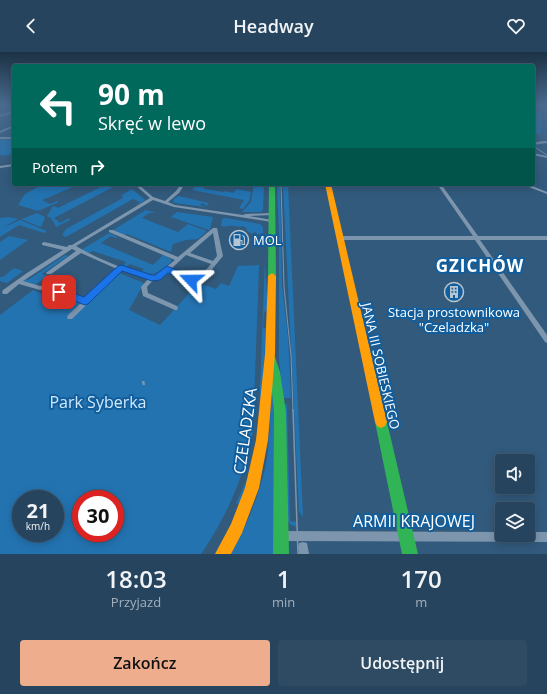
<!DOCTYPE html>
<html lang="pl">
<head>
<meta charset="utf-8">
<style>
	body { margin:0; font-family:"Open Sans",sans-serif; background:#2e4b63; color:#f1f3f6; height:100vh; display:flex; flex-direction:column; font-size:15px; white-space:nowrap }
	* { box-sizing:border-box; margin:0 }
	p { font-size:13px; color:#a4b0bc }
	.icon { flex:none; width:22px; height:22px; fill:none; stroke:currentColor; stroke-width:2; stroke-linecap:round; stroke-linejoin:round }
	.map { position:relative; height:502px; overflow:hidden }
	.panel { display:flex; flex-direction:column; background:#26445d; flex:1 }
	.panel>* { flex:none }
	.hud { position:absolute; left:12px; top:12px; width:523px; height:122px; border-radius:4px; box-shadow:0 2px 10px #0003,0 0 0 1px #425c72; background:#00695c; color:#fff; overflow:hidden }
	.controls { position:absolute; left:495px; top:402px; display:grid; gap:8px }
	.controls a { display:grid; place-items:center; width:40px; height:40px; border-radius:4px; background:#26445d; box-shadow:0 2px 10px #0003,0 0 0 1px #425c72; font-size:20px }
	.speed { position:absolute; left:12px; top:438px; display:flex; gap:8px; font-size:20px; font-weight:700; text-align:center }
	.speed>* { display:grid; place-content:center; width:52px; height:52px; border-radius:50%; background:#26445d; box-shadow:0 2px 10px #0003,0 0 0 1px #425c72; line-height:1 }
	.speed small { font-size:10px; font-weight:400 }
	.speed .limit { border:6px solid #d22; background:#fff; color:#111 }
	.pin { position:absolute; display:grid; place-items:center; width:34px; height:34px; color:#fff; margin:-17px; border-radius:8px; box-shadow:0 2px 6px #0006 }
	.me { position:absolute; width:44px; margin:-22px; rotate:293deg; stroke-linejoin:round; filter:drop-shadow(0 0 3px #0008) }
	.turn { display:flex; align-items:center; gap:14px; height:84px; padding:0 20px; font-size:18px }
	.turn .icon { width:52px; height:52px; stroke-width:2.5 }
	.turn b { display:block; font-size:28px; line-height:34px }
	.then { display:flex; align-items:center; height:38px; padding:0 20px; background:#0003; gap:8px; font-size:15px }
	.eta { display:flex; justify-content:space-evenly; align-items:center; height:68px; text-align:center }
	.eta b { font-size:24px; font-weight:600; line-height:28px }
	.action { display:flex; gap:8px; margin-top:auto; padding:8px 20px }
	.action a { flex:1; height:46px; border-radius:4px; background:#eead8d; color:#111; font-size:16px; font-weight:600; line-height:46px; text-align:center }
	.action a+a { background:#2e4b63; color:#f1f3f6 }
	header { display:flex; justify-content:space-between; align-items:center; height:52px; padding:0 20px; background:#26445d; font-size:18px; font-weight:600 }
	.map>svg:first-child { display:block }
	.green { fill:#2373b1; fill-rule:evenodd }
	.lines { fill:none; stroke-linecap:round; stroke-linejoin:round }
	.street { fill:#7d96ae; fill-rule:evenodd }
	.fast { fill:#30b455; fill-rule:evenodd }
	.slow { fill:#ff9f0a; fill-rule:evenodd }
	.tram-far1 { stroke:#7d96ac; stroke-width:1 }
	.tram { stroke:#7d96ac; stroke-width:1.5 }
	.rail { stroke:#7d96ac; stroke-width:2.5; stroke-dasharray:8 3.5; stroke-linecap:butt }
	.route { fill:#1a73e8; stroke:#114b97 }
	.labels { text-anchor:middle; dominant-baseline:central; stroke-width:4; stroke-linejoin:round; paint-order:stroke }
	.poi-label { font-size:13px; fill:#fff; stroke:#125e9c; text-anchor:start }
	.street-label { font-size:13px; fill:#fff; stroke:#125e9c }
	.near-park-label { font-size:16px; fill:#cfeafe; stroke:#125e9c }
	.near-street-label { font-size:16px; fill:#fff; stroke:#125e9c }
	.district-label { font-size:17px; font-weight:bold; letter-spacing:1px; fill:#fff; stroke:#125e9c }
</style>
</head>
<body>
<header><svg class="icon" aria-label="back" viewBox="0 0 24 24"><path d="M15 5l-7 7 7 7"/></svg>Headway<svg class="icon" aria-label="heart" viewBox="0 0 24 24"><path d="M12 20l-8-8c-3-5 5-10 8-4 3-6 11-1 8 4z"/></svg></header>
<div class="map">
<svg width="547" height="502" viewBox="0 0 547 502">
	<rect width="100%" height="100%" fill="#325a7c"/>
	<path class="green" d="M533 58 542 60 541 82 533 81Z
		M1 87 14 88V102L0 104 2 103 0 102V88Z
		M43 132H80L42 148 50 152 57 149 59 150 38 159 18 153 25 142Z
		M107 132H126L130 136 119 132 54 166 60 171 69 166 70 168 56 175 51 166 47 164 53 154 58 156Z
		M254 132H264L263 158 261 160H242L251 150Z
		M277 132H280L282 233 288 285 291 346H283L279 308V187Z
		M283 132H288L303 465 299 459Z
		M197 133 202 134 205 137 224 140 226 139 233 141 237 137 251 140 249 149 243 157 239 156 244 148 213 142 214 140 212 142 192 138Z
		M132 137 145 148 137 153H136L140 150 133 147 66 185 62 183 66 177 123 146 122 143Z
		M178 144 209 151 207 154 202 151 200 153 206 155 174 151 173 148Z
		M146 158 156 161H149L142 166 178 180 188 172 207 179 198 187 186 188 173 192 171 200 127 182 124 183 113 178Z
		M177 160 213 165 210 177 209 178 171 165Z
		M37 161 45 165 41 175 23 168 22 167Z
		M9 165 18 167 2 176 20 168 47 179 44 181 19 173 0 185V166Z
		M226 166 260 172 263 175V181L256 183 257 181 254 180 252 182 246 178 247 176 242 174 240 175C230 172 227 176 221 174L222 167Z
		M109 181 118 185 116 186 111 184 101 191 153 213 163 203 171 207V210C160 219 156 225 141 220L144 217 130 212 126 215 124 213 126 210 93 199 89 201 81 198Z
		M9 184 28 188 0 208V190Z
		M65 203 68 204 42 222 47 224 35 233 23 229 25 227 28 228Z
		M265 208C265 226 268 242 267 258L264 261 263 275 266 277 260 386 254 413 240 451 236 452 248 425 258 386Z
		M259 213 253 379C244 425 227 464 201 502H0V263L33 238 62 251 68 247 85 253 119 221 144 231 129 258 160 273 185 246 196 230 216 237 221 231 229 234 238 214ZM21 447H55V481H21ZM81 447H115V481H81Z
		M14 216 23 219 7 231 0 229V225H3Z
		M272 336 275 369V502H231C247 473 261 440 267 407 270 383 270 359 272 336Z
		M284 352H287L290 469 296 470V475L290 472 287 467Z"/>
	<g class="lines">
		<path class="street" d="M0 52 10 53 9 54 0 53Z
			M14 59V61L0 65V63Z
			M14 73V75L0 81V79Z
			M0 85H14V87H0Z
			M542 89H547V91L533 93V91Z
			M533 101 547 104V106L533 103Z
			M14 112V114L0 116V114Z
			M134 132H138L153 145 165 149 176 139 181 132H185L179 141 168 150 175 153 243 163 245 162 271 161H273V163L249 164 272 168 274 169 272 170 174 155 153 148 76 194C98 207 130 221 156 223L175 208 109 180V178H113L178 205 213 176H217L223 204 204 227H200L199 226 211 212 186 203 171 217 193 227 194 228 193 229H189L167 219 159 226 154 227 147 235 148 241 177 254 178 256 177 258H175L143 244 141 235 149 226 122 218 72 267H68L67 265 68 263 82 250 45 237 40 238 19 232 7 242H3L2 240 3 238 27 221 63 198 42 193V191L44 190 67 195 69 193H72L150 146ZM213 181 217 204 213 209 190 201ZM72 197 76 199 47 220 46 221 47 222H51L81 201 117 217 85 247 45 233 40 234 23 229Z
			M437 132H441L478 184H547V188H480L547 283V291L545 290 475 188H339L337 186 339 184H473Z
			M521 132H527L547 140V142Z
			M281 479 502 480V483H528V480H547V490L281 489 277 488 276 484 277 480Z
			M303 490 307 491 309 502H299L298 495 299 491Z"/>
		<path class="fast" d="M269 132H275L276 224 272 227 268 224Z
			M271 303 275 305 280 320 286 360 289 502H273L274 360 270 320 266 308 267 305Z
			M381 364 385 366 387 370 418 502H402L375 370 377 366Z"/>
		<path class="slow" d="M325 132H331L387 370 385 374 381 376 377 374 375 370Z
			M272 221 276 224 275 302 268 388 259 436 242 481 231 502H215L231 472 245 436 256 388 265 302 268 224Z"/>
		<path class="tram-far1" d="M533 94 547 103
			M281 132 284 235 291 304 293 359"/>
		<path class="tram" d="M293 358 298 502"/>
		<path class="rail" d="M143 329 144 333"/>
	</g>
	<linearGradient id="sky" x2="0" y2="1"><stop stop-color="#1c3244"/><stop offset="0.43" stop-color="#496b8e"/><stop offset="1" stop-color="#496b8e" stop-opacity="0"/></linearGradient>
	<rect width="547" height="122" fill="url(#sky)"/>
	<path class="route" d="M121 213 152 223H155L167 214 194 225 195 228 191 231 168 221 160 228 152 229 122 219 88 252 85 253 55 242 54 240 59 236 84 245 118 214Z"/>
	<defs>
		<g id="fuel-ring" transform="scale(1)"><circle r="9.5" fill="#125e9c" stroke="#b7c5d1" stroke-width="1.5"/><path d="M-5.5-6h7V0h2V4h1.3V-2.5L3-4.5l.8-.8L6-3V5H2.5V1h-1V6h-7ZM-4.2-4.7v3.2H.2V-4.7Z" fill="#b7c5d1"/></g>
		<g id="building-ring" transform="scale(1)"><circle r="9.5" fill="#125e9c" stroke="#b7c5d1" stroke-width="1.5"/><path d="M-4-6H4V6H1V3H-1V6H-4ZM-2.5-4.3h1.7v1.8h-1.7ZM.8-4.3h1.7v1.8H.8ZM-2.5-1h1.7V.8h-1.7ZM.8-1h1.7V.8H.8Z" fill="#b7c5d1"/></g>
	</defs>
	<g fill-rule="evenodd">
		<use href="#fuel-ring" x="239" y="188"/>
		<use href="#building-ring" x="454" y="240"/>
	</g>
	<g class="labels">
		<g class="poi-label">
			<text x="253" y="188">MOL</text>
			<text x="454" y="260" text-anchor="middle">Stacja prostownikowa<tspan x="454" dy="15">"Czeladzka"</tspan></text>
		</g>
		<g class="street-label">
			<text transform="translate(381 314) rotate(77)">JANA III SOBIESKIEGO</text>
		</g>
		<g class="near-park-label">
			<text x="98" y="350">Park Syberka</text>
		</g>
		<g class="near-street-label">
			<text transform="translate(245 379) rotate(-82)">CZELADZKA</text>
			<text x="414" y="469">ARMII KRAJOWEJ</text>
		</g>
		<g class="district-label">
			<text x="480" y="213">GZICHÓW</text>
		</g>
	</g>
</svg>
<div class="controls">
<a><svg class="icon" aria-label="sound" viewBox="0 0 24 24"><path d="M4 9h4l5-4v14l-5-4H4zM17 9q2 3 0 6"/></svg></a>
<a><svg class="icon" aria-label="layers" viewBox="0 0 24 24"><path d="M12 4l9 5-9 5-9-5zM3 14l9 5 9-5"/></svg></a>
</div>
<div class="speed"><div>21<small>km/h</small></div><div class="limit">30</div></div>
<div class="pin" style="left:59px;top:240px;background:#d93025"><svg class="icon" aria-label="arrive" viewBox="0 0 24 24"><path d="M6 21V4h12l-3 4 3 4H6"/></svg></div>
<svg class="me" style="left:191px;top:228px" viewBox="-20 -20 40 40"><path d="M0-17L14 15 0 8-14 15z" fill="#1a73e8" stroke="#fff" stroke-width="4"/></svg>
<div class="hud">
<div class="turn"><svg class="icon" aria-label="left" viewBox="0 0 24 24"><path d="M17 20v-9H6M10 6l-5 5 5 5"/></svg><div><b>90 m</b>Skręć w lewo</div></div>
<div class="then">Potem<svg class="icon" aria-label="right" viewBox="0 0 24 24"><path d="M7 20v-9h11M14 6l5 5-5 5"/></svg></div>
</div>
</div>
<section class="panel">
<div class="eta">
<div><b>18:03</b><p>Przyjazd</p></div>
<div><b>1</b><p>min</p></div>
<div><b>170</b><p>m</p></div>
</div>
<div class="action"><a>Zakończ</a><a>Udostępnij</a></div>
</section>
</body>
</html>
